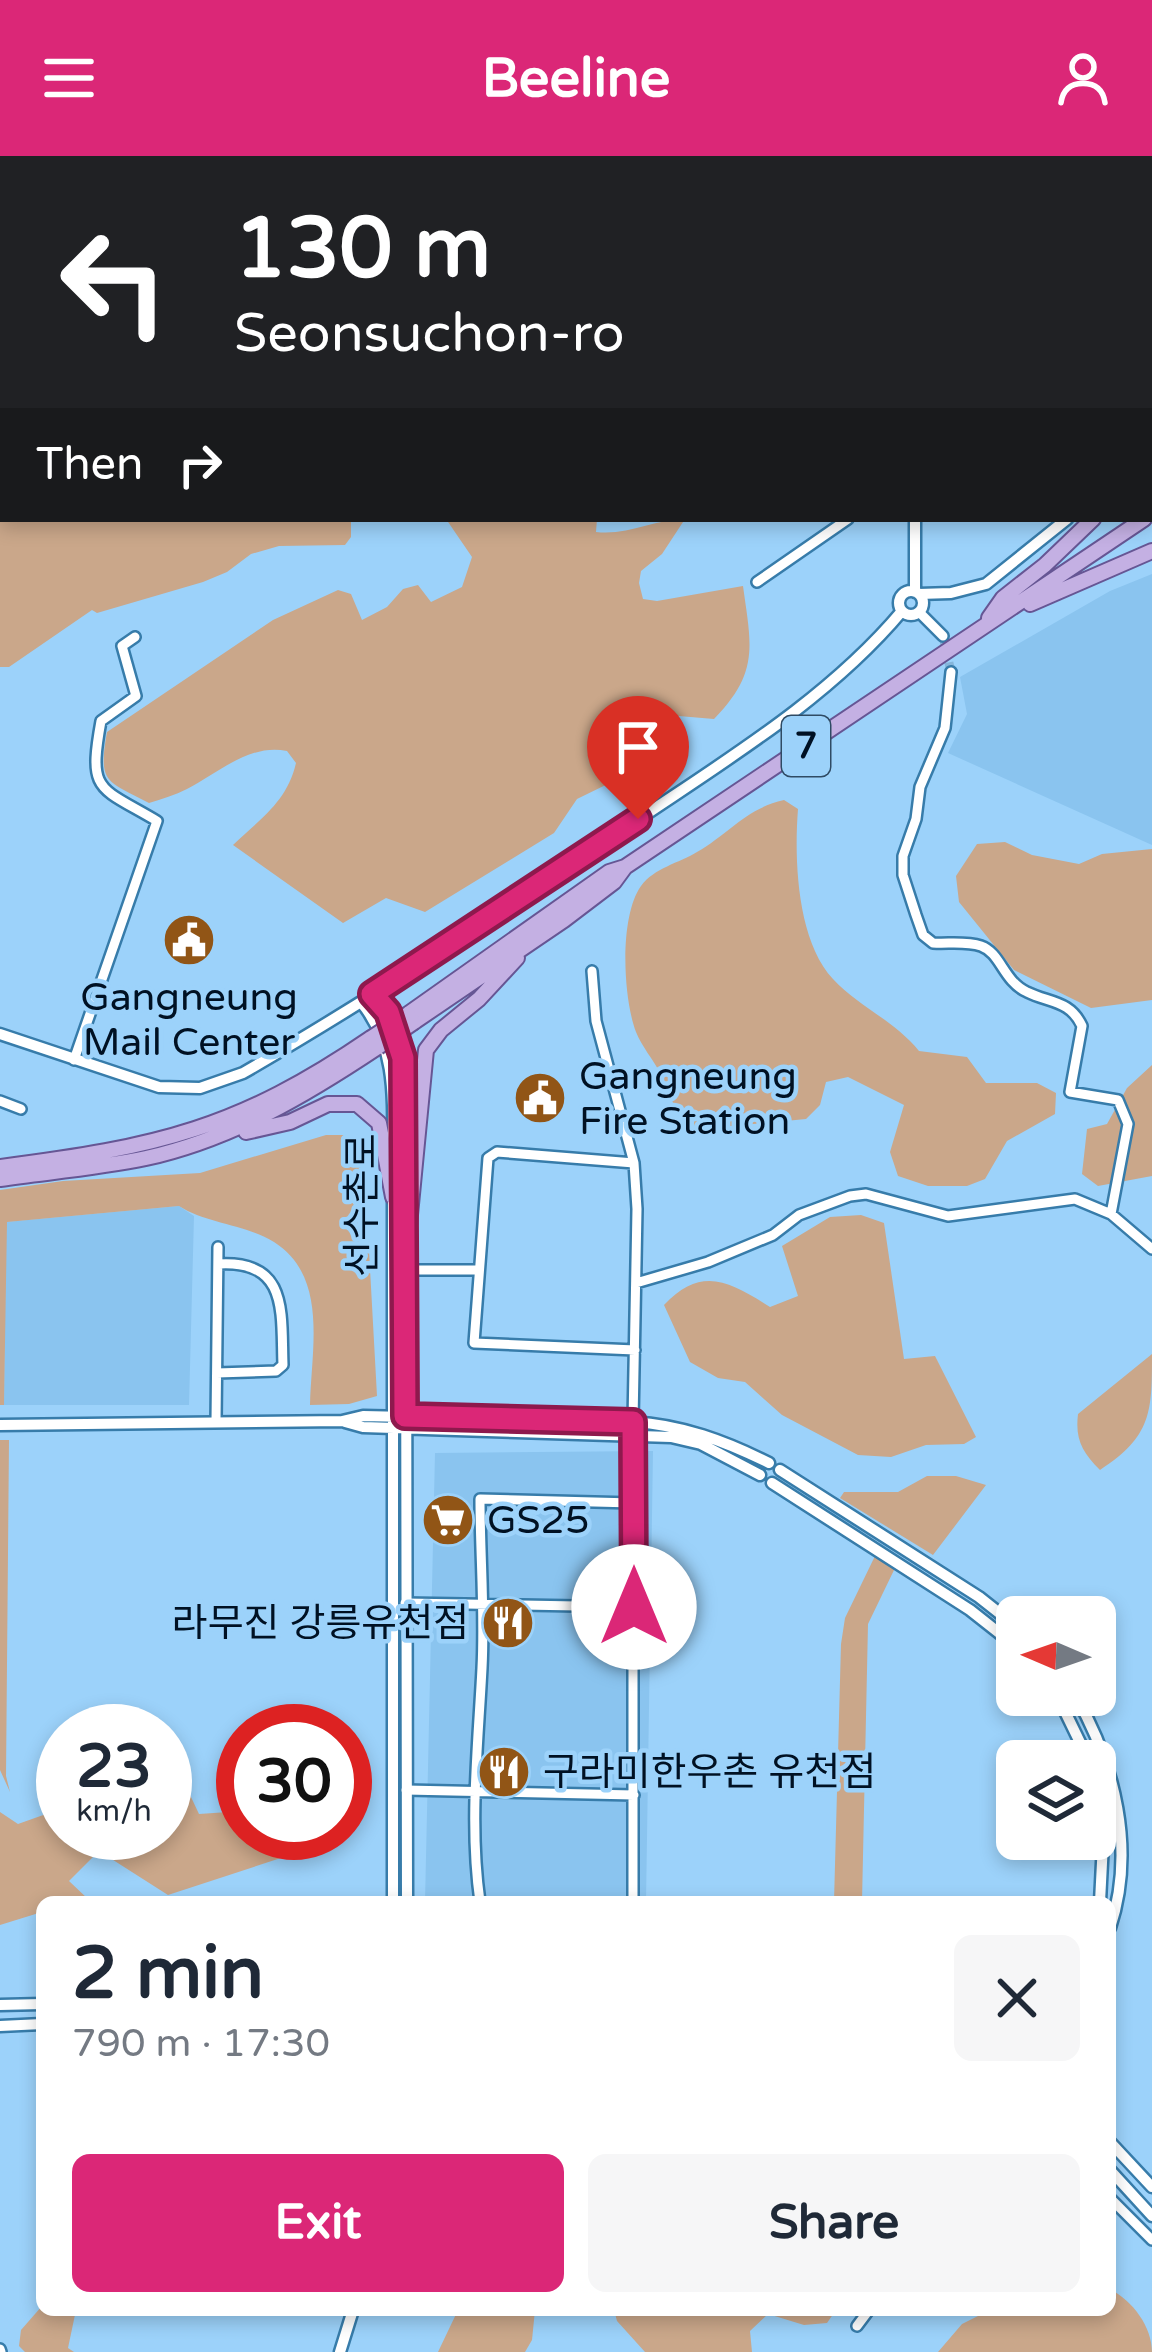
<!DOCTYPE html>
<html lang="en">
<head>
<meta charset="utf-8">
<style>
	body { margin:0; font-family:"Varela Round","Noto Sans KR",sans-serif; background:#f6f6f7; color:#1f2937; height:100vh; display:flex; flex-direction:column; font-size:45px; white-space:nowrap }
	* { box-sizing:border-box; margin:0 }
	p { font-size:39px; color:#747a83 }
	.icon { flex:none; width:66px; height:66px; fill:none; stroke:currentColor; stroke-width:2; stroke-linecap:round; stroke-linejoin:round }
	.map { position:relative; flex:1; overflow:hidden }
	.details { position:absolute; left:36px; top:1740px; width:1080px; height:420px; display:flex; flex-direction:column; background:#fff; border-radius:18px; box-shadow:0 6px 18px #0003 }
	.details>* { flex:none }
	.hud { position:absolute; left:0px; top:0px; width:1152px; height:366px; box-shadow:0 6px 18px #0003; background:#202124; color:#fff; overflow:hidden }
	.needle { width:78px; rotate:272deg }
	.controls { position:absolute; left:996px; top:1440px; display:grid; gap:24px }
	.controls a { display:grid; place-items:center; width:120px; height:120px; border-radius:18px; background:#fff; box-shadow:0 6px 18px #0003; font-size:60px }
	.speed { position:absolute; left:36px; top:1548px; display:flex; gap:24px; font-size:60px; font-weight:700; text-align:center }
	.speed>* { display:grid; place-content:center; width:156px; height:156px; border-radius:50%; background:#fff; box-shadow:0 6px 18px #0003; line-height:1 }
	.speed small { font-size:30px; font-weight:400 }
	.speed .limit { border:18px solid #d22; background:#fff; color:#111 }
	.pin { position:absolute; display:grid; place-items:center; width:102px; height:102px; color:#fff; margin:-123px -51px; border-radius:50% 50% 50% 0; rotate:-45deg; box-shadow:0 0 12px #0007 }
	.pin .icon { rotate:45deg }
	.me { position:absolute; width:132px; margin:-66px; rotate:0deg; stroke-linejoin:round; filter:drop-shadow(0 0 9px #0008) }
	.turn { display:flex; align-items:center; gap:42px; height:252px; padding:0 36px; font-size:54px }
	.turn .icon { width:156px; height:156px; stroke-width:2.5 }
	.turn b { display:block; font-size:84px; line-height:102px }
	.then { display:flex; align-items:center; height:114px; padding:0 36px; background:#0003; gap:24px; font-size:45px }
	.round { display:grid; place-items:center; flex:none; width:126px; height:126px; border-radius:18px; background:#f6f6f7 }
	.head { display:flex; align-items:center; justify-content:space-between; height:204px; padding:0 36px }
	h1 { font-size:72px; font-weight:700; line-height:90px }
	.action { display:flex; gap:24px; margin-top:auto; padding:24px 36px }
	.action a { flex:1; height:138px; border-radius:18px; background:#db2777; color:#fff; font-size:48px; font-weight:700; line-height:138px; text-align:center }
	.action a+a { background:#f6f6f7; color:#1f2937 }
	header { display:flex; justify-content:space-between; align-items:center; height:156px; padding:0 36px; background:#db2777; color:#fff; font-size:54px; font-weight:700 }
	.map>svg:first-child { display:block }
	.built { fill:#8ac4ef }
	.green { fill:#caa78a }
	.lines { fill:none; stroke-linecap:round; stroke-linejoin:round }
	.minor-tunnel { stroke:#85b5da; stroke-width:9; stroke-dasharray:9 4.5; stroke-linecap:butt }
	.minor-casing { stroke:#377caa; stroke-width:14 }
	.tertiary-casing { stroke:#377caa; stroke-width:15 }
	.primary-casing { stroke:#665694; stroke-width:18 }
	.minor { stroke:#fff; stroke-width:9 }
	.tertiary { stroke:#fff; stroke-width:10 }
	.primary { stroke:#c4b0e3; stroke-width:14 }
	.primary-bridge-casing { stroke:#665694; stroke-width:18; stroke-linecap:butt }
	.primary-bridge { stroke:#c4b0e3; stroke-width:14 }
	.route-casing { stroke:#8e194d; stroke-width:30 }
	.route { stroke:#db2777; stroke-width:21 }
	.labels { text-anchor:middle; dominant-baseline:central; stroke-width:9; stroke-linejoin:round; paint-order:stroke }
	.shield { fill:#9cd2fa; stroke:#2f4b64; stroke-width:3 }
	.shield-label { font-size:36px; font-weight:bold; fill:#001123 }
	.poi-label { font-size:39px; fill:#001123; stroke:#9cd2fa; text-anchor:start }
	.street-label { font-size:39px; fill:#001123; stroke:#9cd2fa }
</style>
</head>
<body>
<header><svg class="icon" aria-label="menu" viewBox="0 0 24 24"><path d="M4 6h16M4 12h16M4 18h16"/></svg>Beeline<svg class="icon" aria-label="person" viewBox="0 0 24 24"><circle cx="12" cy="8" r="4"/><path d="M4 21q1-7 8-7t8 7"/></svg></header>
<div class="map">
<svg width="1152" height="2196" viewBox="0 0 1152 2196">
	<rect width="100%" height="100%" fill="#9cd2fa"/>
	<path class="built" d="M512 0H743L516 3Z
		M1152 418V689L948 597 967 558 960 521 1110 435Z
		M179 1050 194 1060 189 1249H4L6 1066Z
		M653 1295 646 1746H425L435 1297Z"/>
	<path class="green" d="M213 0H462L466 3H211Z
		M0 101 3 363H351V381L345 389 279 390 251 398 227 416 203 426 97 457 92 454 9 511H0Z
		M446 363H597L596 376C627 380 655 363 685 363L662 398 641 415 639 427 643 443 657 445 743 430C751 489 760 516 714 563L655 558 641 601 624 620 577 643 554 677 425 756 386 742 343 767 233 689C260 663 287 646 296 607L287 595C250 587 218 617 187 633 175 639 162 643 149 647 106 624 98 628 107 576L273 464 338 434 351 438 362 464 387 451 403 433 418 429 431 446 462 431 472 401Z
		M784 644 798 653C794 704 797 784 833 823 859 851 895 865 919 895L967 901 986 927H1037L1056 937 1055 958 1007 985 985 1023 967 1030H928L898 1020 890 996 904 949 848 921 826 926 820 949 806 963 690 974C673 953 671 940 660 917 653 903 642 891 636 876 623 842 619 761 641 730 654 712 679 707 697 696 730 677 745 653 784 644Z
		M1005 686 1032 699 1079 708 1102 698 1152 693V844L1091 852 1014 814 959 746 956 720 977 688Z
		M1152 909V1020L1098 1030 1082 1018 1087 973 1107 968 1127 932Z
		M326 979H352L358 988 365 1022 377 1240 349 1248 310 1249C311 1194 329 1121 274 1086 245 1068 207 1068 179 1050L7 1066 4 1249H0V1034L63 1025 200 1017Z
		M861 1059 884 1067 904 1203 935 1200 976 1281 964 1288 926 1289 891 1301 858 1299 782 1259 745 1226 718 1222 690 1206 664 1149C702 1109 730 1126 770 1151L798 1140 782 1090 830 1061Z
		M1152 1198C1152 1256 1152 1280 1100 1314 1082 1296 1075 1283 1078 1258Z
		M0 1284H9L6 1620 10 1636 0 1614Z
		M927 1320H956L986 1329 933 1399 840 1342 844 1336H898Z
		M875 1400 895 1412 868 1468 862 1746H834L841 1488 845 1462Z
		M165 1607H175L199 1658 243 1655V1677H331L330 1686 168 1739 99 1695 69 1725 88 1743 42 1746V1756L0 1769V1656L18 1668 63 1652V1677H165Z
		M1110 2133C1133 2145 1152 2171 1152 2196H938L962 2168 990 2154H1110Z
		M42 2150V2154H76L68 2192 74 2196H25L19 2190 21 2174Z
		M458 2154H535L532 2184 525 2196H438Z
		M614 2154H836L827 2167 804 2169 768 2158 750 2175 752 2196H645L617 2165Z"/>
	<g class="lines">
		<path class="minor-tunnel" d="M943 480 951 516"/>
		<g class="minor-casing">
			<path id="minor" d="M473 0 480 3
				M162 3 164 0
				M487 3V0
				M757 426 848 363
				M919 456 943 480
				M951 516 945 572 920 631 916 663 903 700V719L916 759 923 779 933 787C948 788 966 785 981 790 1001 797 1003 825 1027 836 1049 847 1070 844 1082 870L1070 936 1118 944 1128 968 1111 1058
				M592 815 596 865 634 1007 637 1053 633 1266
				M74 904 157 665C98 630 88 637 101 565L136 540 122 490 135 481
				M0 945 21 953
				M634 1007 497 996 488 1002 474 1187 635 1194
				M407 1114H477
				M636 1127 708 1106 773 1079 799 1059 850 1040 866 1038 948 1060 1075 1043 1111 1058 1152 1093
				M217 1217 276 1215 283 1209C281 1157 289 1104 219 1108
				M216 1265 218 1091
				M633 1278V1746
				M405 1447 634 1451
				M406 1634 634 1639
				M480 1746C469 1668 478 1591 482 1512 485 1456 480 1399 480 1343L633 1347
				M1110 2042 1152 2084
				M857 2170 869 2154
				M0 2193 1 2196"/>
		</g>
		<g class="tertiary-casing">
			<path id="tertiary" d="M944 3 945 0
				M899 447a12 12 0 1 1 24 0a12 12 0 1 1-24 0Z
				M915 436V363
				M919 438 951 437 986 428 1067 363
				M372 839C420 893 405 981 405 1049
				M361 846C401 895 392 956 393 1017
				M0 878 159 931 200 932 243 917C378 839 508 752 636 665 728 603 830 541 902 455
				M393 1035V1746
				M406 1097 407 1746
				M345 1266 363 1271 671 1281 701 1288 760 1319
				M0 1269 342 1265 363 1260 633 1266C682 1269 725 1285 769 1307
				M780 1314 979 1441 1017 1471
				M772 1327 970 1454 1017 1491
				M1057 1539 1089 1605
				M1075 1539C1115 1608 1136 1694 1110 1772
				M1095 1624 1104 1667 1100 1746
				M0 1849 42 1848
				M0 1870 42 1868
				M1110 1986 1152 2031
				M1110 2014 1152 2060
				M340 2196 353 2154"/>
		</g>
		<g class="primary-casing">
			<path id="primary" d="M1149 295 1152 290
				M1030 448 1152 395
				M989 462 1003 442 1045 409 1093 363
				M625 711 1144 363
				M408 858 609 716 625 711 614 726 564 764 414 866
				M246 976 290 966 328 948H357L379 967 393 1041
				M0 1011C157 991 238 973 371 882
				M0 1023C49 1016 98 1012 146 1002 232 983 306 939 378 891
				M406 1100 426 894 441 874 479 843 517 802"/>
		</g>
		<use href="#minor" class="minor"/>
		<use href="#tertiary" class="tertiary"/>
		<use href="#primary" class="primary"/>
		<g class="primary-bridge-casing">
			<path id="primary-bridge" d="M371 882 408 858
				M378 891 414 866"/>
		</g>
		<use href="#primary-bridge" class="primary-bridge"/>
	</g>
	<g class="lines">
		<g class="route-casing">
			<path id="route" d="M634 1451 633 1266 405 1260 403 902 388 856 372 838 638 663"/>
		</g>
		<use href="#route" class="route"/>
	</g>
	<defs>
		<g id="civic-disc" transform="scale(2.7)"><circle r="9.5" fill="#915516" stroke="#9cd2fa"/><path d="M-.6-6.5H3V-4.5H.6V-3L4-1V1h2V6H-6V1h2V-1L-.6-3ZM-1.2 2.5V6h2.4V2.5Z" fill="#fff"/></g>
		<g id="supermarket-disc" transform="scale(2.7)"><circle r="9.5" fill="#915516" stroke="#9cd2fa"/><path d="M-6-5.5h2.5l.6 2H6L4.5 2H-2.5L-4.4-4H-6ZM-1.5 3.2a1.3 1.3 0 1 0 .1 0ZM3 3.2a1.3 1.3 0 1 0 .1 0Z" fill="#fff"/></g>
		<g id="restaurant-disc" transform="scale(2.7)"><circle r="9.5" fill="#915516" stroke="#9cd2fa"/><path d="M-5-6h1v4h1v-4h1v4h1v-4h1v5L-1.5 .5V6h-2V.5L-5-1ZM5-6V6H3V1.5H1.5Q1.5-4 5-6Z" fill="#fff"/></g>
	</defs>
	<g fill-rule="evenodd">
		<use href="#civic-disc" x="189" y="784"/>
		<use href="#civic-disc" x="540" y="942"/>
		<use href="#supermarket-disc" x="448" y="1364"/>
		<use href="#restaurant-disc" x="508" y="1467"/>
		<use href="#restaurant-disc" x="504" y="1616"/>
	</g>
	<g class="labels">
		<rect class="shield" x="782" y="560" width="48" height="60" rx="9"/>
		<g class="shield-label">
			<text x="806" y="590">7</text>
		</g>
		<g class="poi-label">
			<text x="189" y="841" text-anchor="middle">Gangneung<tspan x="189" dy="45">Mail Center</tspan></text>
			<text x="579" y="920">Gangneung<tspan x="579" dy="45">Fire Station</tspan></text>
			<text x="487" y="1364">GS25</text>
			<text x="469" y="1467" text-anchor="end">라무진 강릉유천점</text>
			<text x="543" y="1616">구라미한우촌 유천점</text>
		</g>
		<g class="street-label">
			<text transform="translate(362 1049) rotate(-90)">선수촌로</text>
		</g>
	</g>
</svg>
<div class="controls">
<a><svg class="needle" viewBox="-14 -14 28 28"><path d="M0-13l5 13h-10z" fill="#e53935"/><path d="M0 13l5-13h-10z" fill="#747a83"/></svg></a>
<a><svg class="icon" aria-label="layers" viewBox="0 0 24 24"><path d="M12 4l9 5-9 5-9-5zM3 14l9 5 9-5"/></svg></a>
</div>
<div class="speed"><div>23<small>km/h</small></div><div class="limit">30</div></div>
<div class="pin" style="left:638px;top:663px;background:#d93025"><svg class="icon" aria-label="arrive" viewBox="0 0 24 24"><path d="M6 21V4h12l-3 4 3 4H6"/></svg></div>
<svg class="me" style="left:634px;top:1451px" viewBox="-20 -20 40 40"><circle r="19" fill="#fff"/><path d="M0-13L10 11 0 6-10 11z" fill="#db2777"/></svg>
<div class="hud">
<div class="turn"><svg class="icon" aria-label="left" viewBox="0 0 24 24"><path d="M17 20v-9H6M10 6l-5 5 5 5"/></svg><div><b>130 m</b>Seonsuchon-ro</div></div>
<div class="then">Then<svg class="icon" aria-label="right" viewBox="0 0 24 24"><path d="M7 20v-9h11M14 6l5 5-5 5"/></svg></div>
</div>
<section class="details">
<div class="head"><div><h1>2 min</h1><p>790 m · 17:30</p></div><a class="round"><svg class="icon" aria-label="close" viewBox="0 0 24 24"><path d="M6 6l12 12M18 6L6 18"/></svg></a></div>
<div class="action"><a>Exit</a><a>Share</a></div>
</section>
</div>
</body>
</html>
